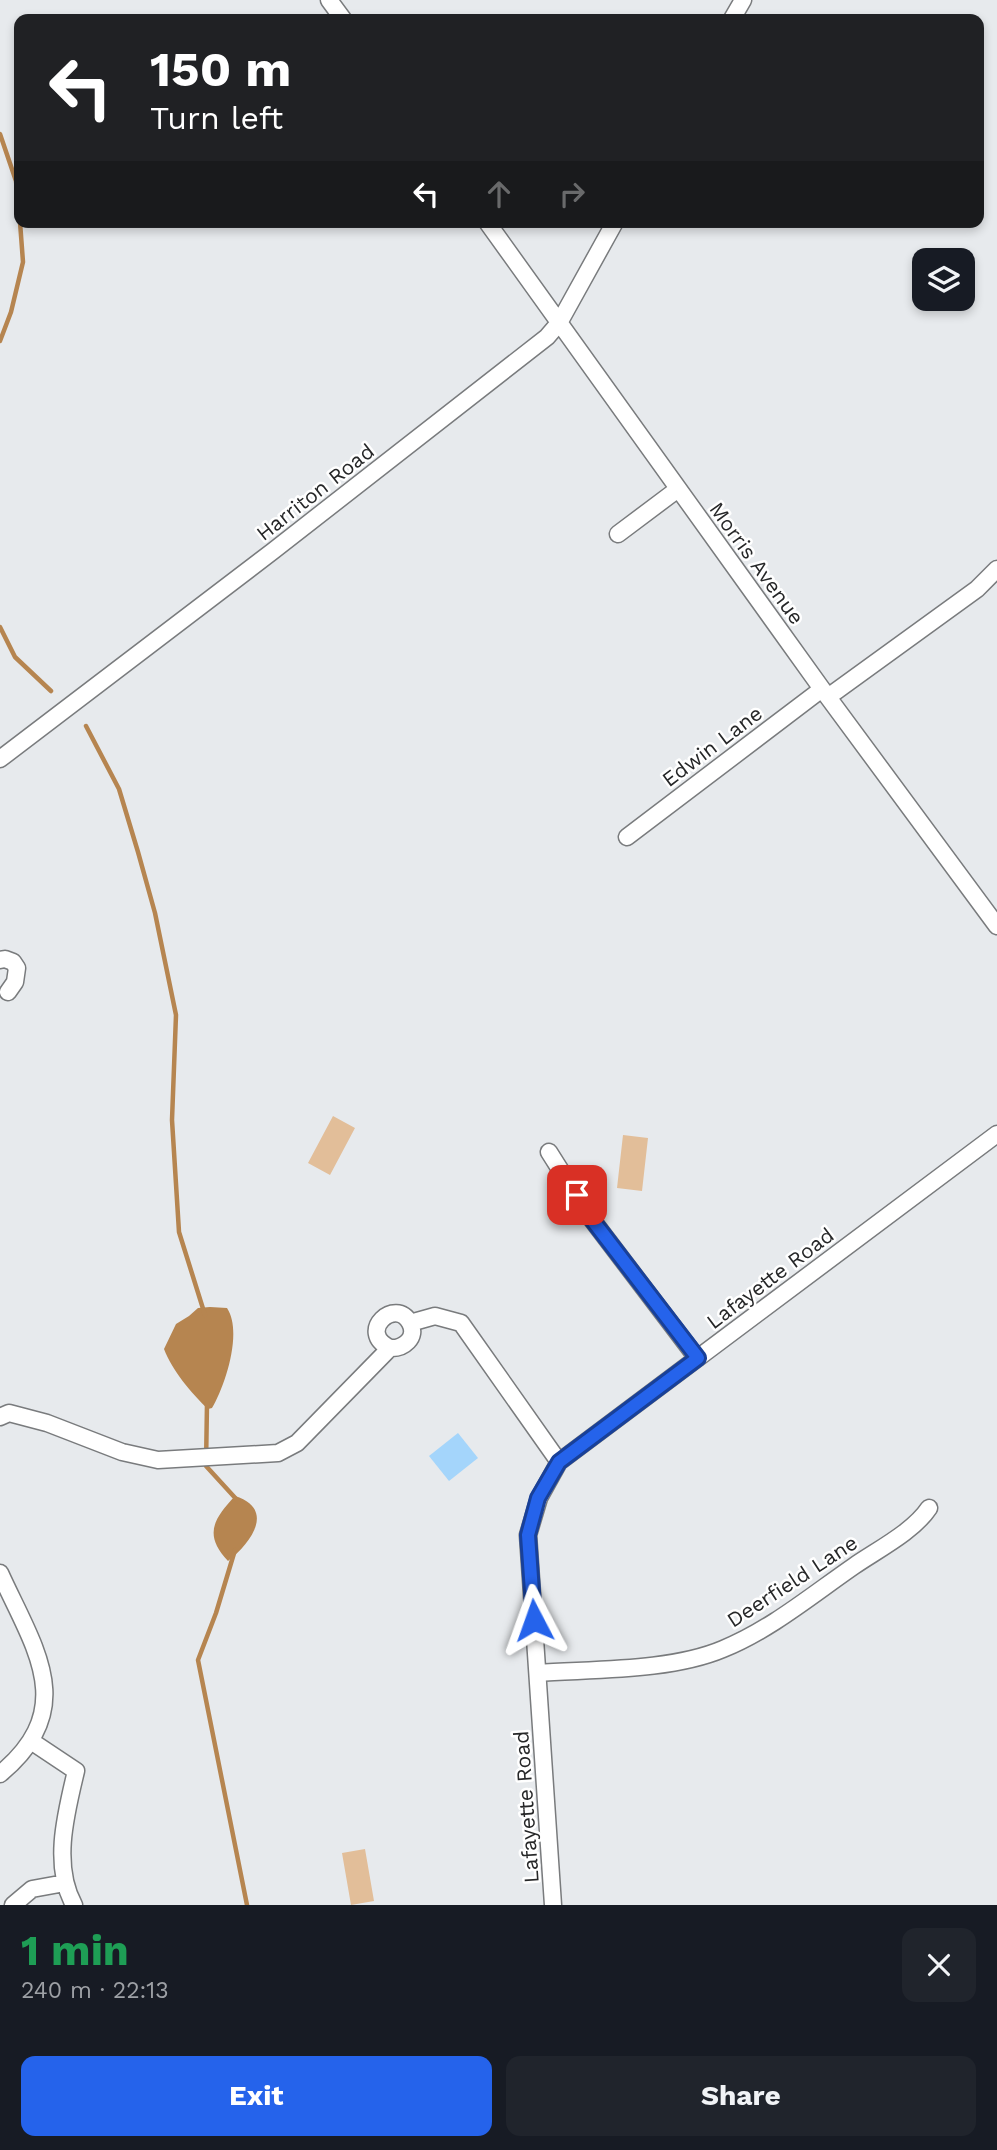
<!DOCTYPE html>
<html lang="en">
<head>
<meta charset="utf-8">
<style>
	body { margin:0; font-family:"Work Sans",sans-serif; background:#20242c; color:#f1f3f6; height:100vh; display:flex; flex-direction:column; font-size:26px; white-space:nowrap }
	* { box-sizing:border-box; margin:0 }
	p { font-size:23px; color:#9ea1a6 }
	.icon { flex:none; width:38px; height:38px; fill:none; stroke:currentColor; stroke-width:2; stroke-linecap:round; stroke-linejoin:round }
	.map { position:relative; height:1905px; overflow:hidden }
	.side { display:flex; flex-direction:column; background:#171b24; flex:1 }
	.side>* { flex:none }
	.banner { position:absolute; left:14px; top:14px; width:970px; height:214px; border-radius:14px; box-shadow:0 4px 10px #0003; background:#202124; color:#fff; overflow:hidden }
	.tools { position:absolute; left:912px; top:248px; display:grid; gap:14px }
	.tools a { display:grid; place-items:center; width:63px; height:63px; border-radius:14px; background:#171b24; box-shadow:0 4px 10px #0003; font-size:35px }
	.pin { position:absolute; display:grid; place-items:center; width:60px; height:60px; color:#fff; margin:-30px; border-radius:14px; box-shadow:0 4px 10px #0006 }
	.me { position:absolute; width:77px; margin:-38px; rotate:356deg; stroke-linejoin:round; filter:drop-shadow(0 0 5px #0008) }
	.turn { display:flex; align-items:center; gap:24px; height:147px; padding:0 21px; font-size:32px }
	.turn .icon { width:91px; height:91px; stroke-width:2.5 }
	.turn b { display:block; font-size:49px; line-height:60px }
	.lanes { display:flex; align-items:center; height:66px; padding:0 21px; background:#0003; justify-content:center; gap:35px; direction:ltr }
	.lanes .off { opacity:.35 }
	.round { display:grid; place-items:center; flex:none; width:74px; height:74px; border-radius:14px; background:#20242c }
	.overview { display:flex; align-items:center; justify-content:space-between; height:119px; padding:0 21px }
	h1 { font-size:42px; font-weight:700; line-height:52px; color:#1e9e55 }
	.primary-button { display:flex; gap:14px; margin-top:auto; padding:14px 21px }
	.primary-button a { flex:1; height:80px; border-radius:14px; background:#2563eb; color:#fff; font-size:28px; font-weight:700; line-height:80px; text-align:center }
	.primary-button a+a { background:#20242c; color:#f1f3f6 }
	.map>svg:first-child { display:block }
	.green { fill:#e2be99 }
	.water { fill:#b68550 }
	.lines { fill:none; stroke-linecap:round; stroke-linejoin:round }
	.stream { stroke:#b68550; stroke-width:4.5 }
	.building { fill:#a4d5fb }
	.minor-casing { stroke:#797b7d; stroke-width:19 }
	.minor { stroke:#fff; stroke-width:16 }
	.route-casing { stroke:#184099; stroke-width:18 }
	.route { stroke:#2563eb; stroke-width:12 }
	.labels { text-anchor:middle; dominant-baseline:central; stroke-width:5; stroke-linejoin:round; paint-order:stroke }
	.street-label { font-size:21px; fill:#262728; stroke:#fff }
</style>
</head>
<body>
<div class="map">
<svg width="997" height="1905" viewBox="0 0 997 1905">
	<rect width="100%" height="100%" fill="#e7eaed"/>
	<path class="green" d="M333 1116 355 1128 330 1175 308 1163Z
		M623 1135 648 1138 642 1191 617 1188Z
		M365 1849 374 1901 351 1905 342 1853Z"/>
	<path class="water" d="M210 1307 227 1308C243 1332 225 1386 212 1408L208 1409C191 1393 172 1370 164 1349L176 1324 189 1316 198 1308Z
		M235 1496C276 1509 251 1543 228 1561 203 1534 214 1519 235 1496Z"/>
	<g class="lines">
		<path class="stream" d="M0 134 16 181 19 216
			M0 341 11 312 23 262 20 222
			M0 627 15 657 51 691
			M86 726 119 789 138 852 155 913 176 1015 172 1120 179 1232 205 1315
			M207 1403 206 1466 238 1501
			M235 1550 216 1613 198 1660 247 1905"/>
	</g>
	<path class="building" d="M458 1433 478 1458 449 1481 429 1456Z"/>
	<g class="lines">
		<g class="minor-casing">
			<path id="minor" d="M329 0 343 19
				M732 19 743 0
				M487 222 822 689 997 926
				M618 534 678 489
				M828 697 977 589 997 569
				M0 759 273 551 547 337 559 323 615 222
				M627 837 822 689
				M0 960 5 959 13 962 17 968 15 982 8 992
				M549 1152 590 1217 697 1358
				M410 1323 435 1316 461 1323 559 1462
				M0 1417 9 1413 47 1423 122 1452 158 1460 278 1453 297 1443 390 1348C403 1349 418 1338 410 1323 396 1296 356 1332 390 1348
				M0 1573C34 1648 80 1708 0 1774
				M538 1673C595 1669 671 1671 723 1649 770 1630 812 1595 854 1566 877 1550 913 1532 929 1508
				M31 1741 76 1771C66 1813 52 1865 74 1905
				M13 1905 32 1889 65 1883
				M553 1905 528 1535 539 1498 559 1462 997 1134"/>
		</g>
		<use href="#minor" class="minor"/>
	</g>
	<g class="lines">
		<g class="route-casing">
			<path id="route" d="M534 1620 528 1535 538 1498 559 1462 698 1358 590 1217 577 1195"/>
		</g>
		<use href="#route" class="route"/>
	</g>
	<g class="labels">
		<g class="street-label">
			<text transform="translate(315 492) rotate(-38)">Harriton Road</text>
			<text transform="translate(757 563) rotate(54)">Morris Avenue</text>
			<text transform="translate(712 746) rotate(-37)">Edwin Lane</text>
			<text transform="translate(770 1278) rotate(-37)">Lafayette Road</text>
			<text transform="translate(792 1581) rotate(-33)">Deerfield Lane</text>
			<text transform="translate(526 1807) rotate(-94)">Lafayette Road</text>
		</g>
	</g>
</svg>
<div class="tools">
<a><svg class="icon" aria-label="layers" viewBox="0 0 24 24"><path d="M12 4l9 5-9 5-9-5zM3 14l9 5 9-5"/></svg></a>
</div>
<div class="pin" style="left:577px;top:1195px;background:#d93025"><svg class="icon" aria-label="arrive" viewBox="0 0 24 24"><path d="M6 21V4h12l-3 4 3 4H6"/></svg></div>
<svg class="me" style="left:534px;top:1620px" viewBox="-20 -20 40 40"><path d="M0-17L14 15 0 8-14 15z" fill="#2563eb" stroke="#fff" stroke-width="4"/></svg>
<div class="banner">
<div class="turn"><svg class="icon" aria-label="left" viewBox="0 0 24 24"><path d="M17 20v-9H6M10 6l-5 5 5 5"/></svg><div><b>150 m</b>Turn left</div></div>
<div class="lanes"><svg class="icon" aria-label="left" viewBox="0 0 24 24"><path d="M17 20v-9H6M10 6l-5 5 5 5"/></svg><svg class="icon off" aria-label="ahead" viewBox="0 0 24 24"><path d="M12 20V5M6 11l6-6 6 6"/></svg><svg class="icon off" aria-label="right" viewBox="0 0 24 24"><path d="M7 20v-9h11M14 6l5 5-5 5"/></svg></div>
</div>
</div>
<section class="side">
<div class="overview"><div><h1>1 min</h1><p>240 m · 22:13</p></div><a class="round"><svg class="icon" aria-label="close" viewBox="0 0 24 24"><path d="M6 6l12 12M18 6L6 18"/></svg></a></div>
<div class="primary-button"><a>Exit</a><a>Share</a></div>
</section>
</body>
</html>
